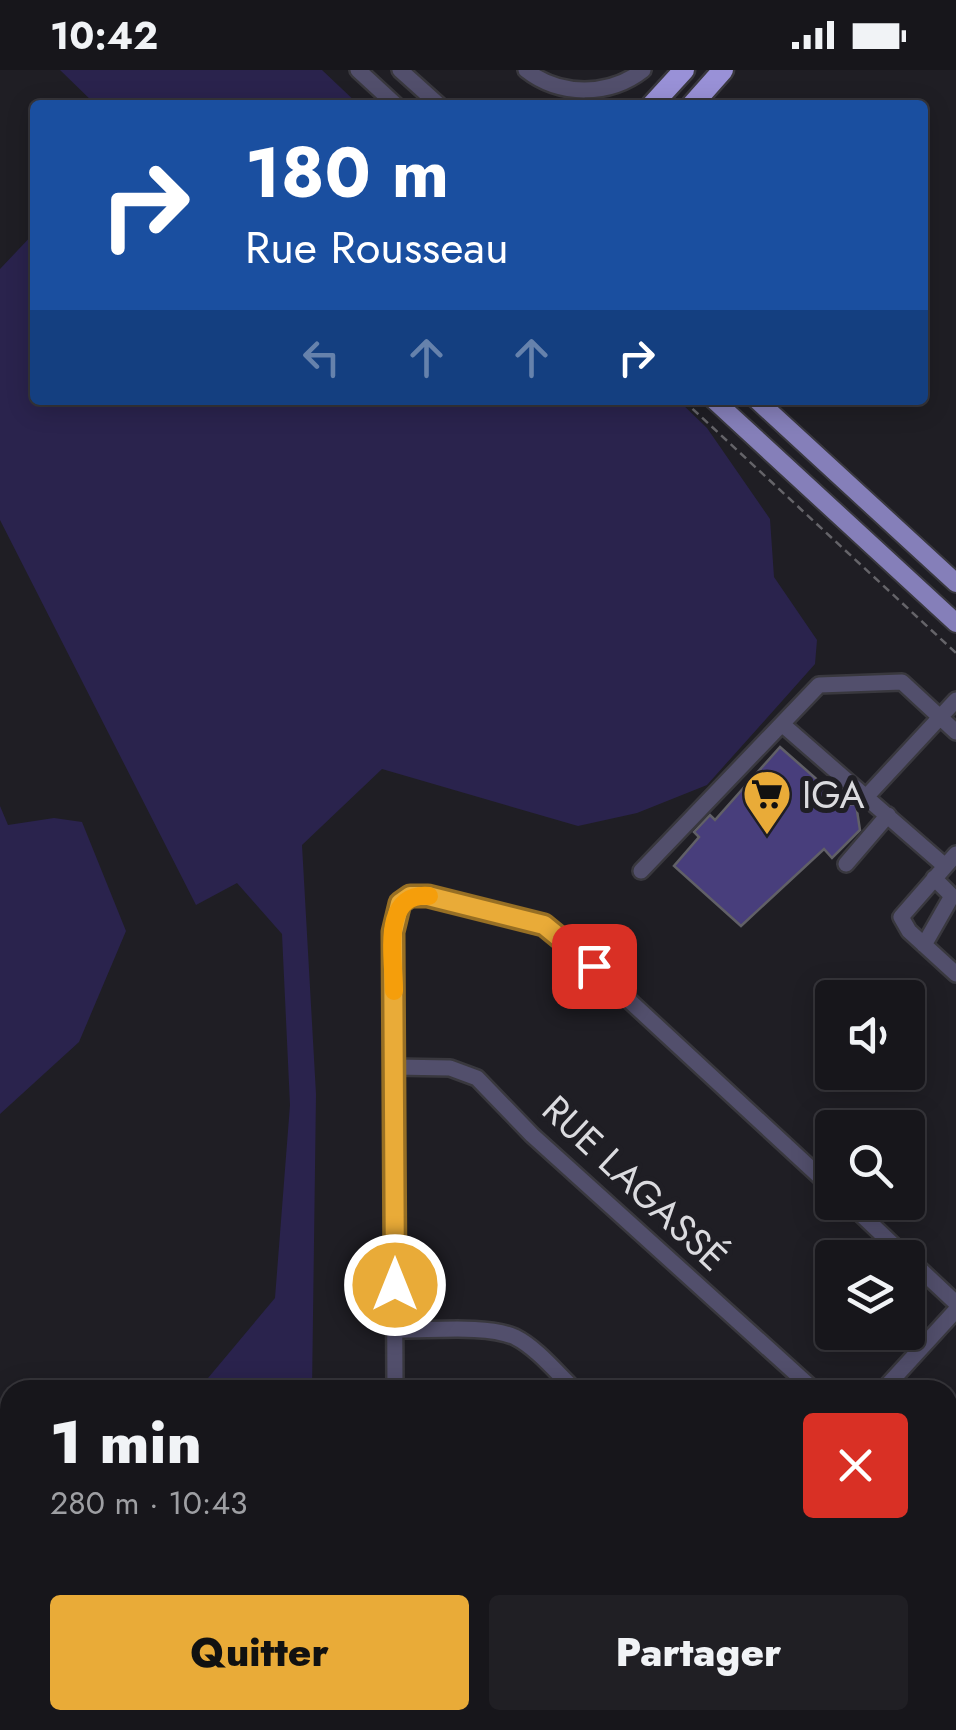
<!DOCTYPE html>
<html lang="fr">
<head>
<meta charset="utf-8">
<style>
	body { margin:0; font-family:Jost,sans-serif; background:#201f24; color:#f1f3f6; height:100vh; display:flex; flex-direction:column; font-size:38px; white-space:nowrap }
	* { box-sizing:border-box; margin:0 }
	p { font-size:32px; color:#9e9fa3 }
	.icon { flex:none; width:55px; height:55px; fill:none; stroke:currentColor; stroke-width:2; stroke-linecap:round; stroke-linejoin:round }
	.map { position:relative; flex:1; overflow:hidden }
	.sheet { position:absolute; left:0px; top:1310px; width:958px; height:350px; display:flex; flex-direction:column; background:#17161b; border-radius:30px 30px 0 0; box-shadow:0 5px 25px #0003,0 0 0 2px #36353a }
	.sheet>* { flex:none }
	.top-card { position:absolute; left:30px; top:30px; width:898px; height:305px; border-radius:10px; box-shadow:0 5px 25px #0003,0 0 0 2px #36353a; background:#1a4fa0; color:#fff; overflow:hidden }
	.buttons { position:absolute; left:815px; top:910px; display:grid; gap:20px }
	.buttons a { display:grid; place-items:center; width:110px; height:110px; border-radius:10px; background:#17161b; box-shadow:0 5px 25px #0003,0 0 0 2px #36353a; font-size:50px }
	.pin { position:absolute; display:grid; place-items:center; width:85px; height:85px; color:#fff; margin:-42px; border-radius:20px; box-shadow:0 5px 15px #0006 }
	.me { position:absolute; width:110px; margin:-55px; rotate:0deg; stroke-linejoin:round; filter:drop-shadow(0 0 8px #0008) }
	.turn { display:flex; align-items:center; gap:35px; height:210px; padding:0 50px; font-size:45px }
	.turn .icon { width:130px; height:130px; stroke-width:2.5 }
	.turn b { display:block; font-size:70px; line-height:85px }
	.lanes { display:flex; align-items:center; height:95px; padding:0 50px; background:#0003; justify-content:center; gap:50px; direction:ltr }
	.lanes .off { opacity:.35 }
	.round { display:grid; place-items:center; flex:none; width:105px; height:105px; border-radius:10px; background:#201f24 }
	.overview { display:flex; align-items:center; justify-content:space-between; height:170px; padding:0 50px }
	h1 { font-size:60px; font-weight:800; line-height:75px }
	.action { display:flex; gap:20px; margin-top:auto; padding:20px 50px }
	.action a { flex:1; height:115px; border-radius:10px; background:#e9ab38; color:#111; font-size:40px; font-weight:800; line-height:115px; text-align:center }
	.action a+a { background:#201f24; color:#f1f3f6 }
	.status { display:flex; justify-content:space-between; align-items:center; height:70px; padding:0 50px; background:#17161b; direction:ltr }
	.status svg { height:28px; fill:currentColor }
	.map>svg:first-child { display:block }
	.green { fill:#2a234d }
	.building { fill:#483e7c; stroke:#616067; stroke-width:2.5 }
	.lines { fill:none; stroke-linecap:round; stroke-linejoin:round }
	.minor-casing { stroke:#39383e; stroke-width:20 }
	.major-casing { stroke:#39383e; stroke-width:22 }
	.highway-casing { stroke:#39383e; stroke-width:25 }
	.path { stroke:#656469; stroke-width:2.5; stroke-dasharray:8 5; stroke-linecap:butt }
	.minor { stroke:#524f6c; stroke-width:15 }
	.major { stroke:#857fb9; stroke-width:18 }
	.highway { stroke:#9991d7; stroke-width:20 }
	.route-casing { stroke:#976f24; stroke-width:25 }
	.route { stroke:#e9ab38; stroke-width:18 }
	.slow { stroke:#f59e0b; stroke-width:18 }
	.labels { text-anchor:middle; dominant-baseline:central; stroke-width:10; stroke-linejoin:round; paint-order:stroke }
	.poi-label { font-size:38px; fill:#dbdbdf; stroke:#1f1e24; text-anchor:start }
	.street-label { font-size:38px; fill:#dbdbdf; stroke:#1f1e24 }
</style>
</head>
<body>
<div class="status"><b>10:42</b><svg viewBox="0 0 49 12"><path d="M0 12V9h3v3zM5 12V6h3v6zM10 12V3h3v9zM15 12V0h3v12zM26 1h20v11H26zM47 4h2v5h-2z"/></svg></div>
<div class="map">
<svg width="956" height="1660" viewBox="0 0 956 1660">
	<rect width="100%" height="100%" fill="#1f1e24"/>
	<path class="green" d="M60 0H322L359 35H96Z
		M35 162V330H678L707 358 770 449 774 507 817 570 815 594 707 715 637 743 578 756 382 699 302 775 316 1024 312 1320H198L275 1228 290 1035 282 864 237 813 196 835 0 450V199Z
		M0 736 8 755 54 748 82 752 126 861 79 972 0 1044Z
		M10 1545V1650H315V1660H0V1557Z"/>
	<path class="building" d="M780 677 846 735 856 734 860 760 832 788 824 779 741 856 674 796 699 767 694 762 710 745 715 750Z"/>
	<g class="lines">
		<g class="minor-casing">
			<path id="minor" d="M358 0 396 35
				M400 0 439 35
				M526 0C560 27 610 26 643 0
				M782 654 945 796
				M867 726 956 630
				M956 784 901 847 909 861 956 904
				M846 794 888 745
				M641 801 819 615 902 612 956 662
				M924 875 952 826 934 808
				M395 997 450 998 477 1008 532 1065 814 1320
				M848 1132 907 1188
				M908 1188 956 1233
				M395 1260C428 1261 486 1254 515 1267 537 1278 557 1303 575 1320
				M395 1320 393 862 400 833 410 826H429L553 860 832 1118
				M883 1320 956 1240
				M948 1582 956 1573
				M398 1650V1660
				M619 1650 620 1660
				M774 1660 775 1656 793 1650"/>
		</g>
		<g class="major-casing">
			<path id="major" d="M714 330 956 553
				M757 330 956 513"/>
		</g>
		<g class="highway-casing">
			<path id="highway" d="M652 35 684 0
				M692 35 723 0"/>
		</g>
		<path class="path" d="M683 330 956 583"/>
		<use href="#minor" class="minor"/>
		<use href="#major" class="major"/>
		<use href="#highway" class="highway"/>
	</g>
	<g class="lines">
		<g class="route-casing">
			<path id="route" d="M395 1215 393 862 400 833 410 826H428L544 855 594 896"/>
		</g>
		<use href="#route" class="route"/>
		<path class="slow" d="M394 921C394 888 380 822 429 826"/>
	</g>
	<defs>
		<g id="supermarket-pin" transform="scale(2.5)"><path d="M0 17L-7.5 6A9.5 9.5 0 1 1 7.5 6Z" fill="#e9ab38" stroke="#1f1e24"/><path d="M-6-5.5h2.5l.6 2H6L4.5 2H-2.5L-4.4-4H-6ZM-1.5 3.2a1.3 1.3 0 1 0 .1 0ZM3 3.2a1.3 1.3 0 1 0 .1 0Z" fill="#111"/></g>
	</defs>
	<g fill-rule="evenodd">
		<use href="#supermarket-pin" x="767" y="724"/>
	</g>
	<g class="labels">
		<g class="poi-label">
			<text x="802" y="724">IGA</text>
		</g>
		<g class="street-label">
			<text transform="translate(635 1113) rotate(43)">RUE LAGASSÉ</text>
		</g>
	</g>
</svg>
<div class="buttons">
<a><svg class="icon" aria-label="sound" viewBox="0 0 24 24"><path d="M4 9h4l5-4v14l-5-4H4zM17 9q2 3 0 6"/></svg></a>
<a><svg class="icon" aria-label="search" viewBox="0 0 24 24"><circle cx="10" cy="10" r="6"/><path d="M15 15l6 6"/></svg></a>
<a><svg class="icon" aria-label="layers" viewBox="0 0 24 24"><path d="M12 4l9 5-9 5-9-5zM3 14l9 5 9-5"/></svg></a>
</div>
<div class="pin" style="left:594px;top:896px;background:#d93025"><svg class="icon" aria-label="arrive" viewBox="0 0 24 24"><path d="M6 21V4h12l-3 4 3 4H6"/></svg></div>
<svg class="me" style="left:395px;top:1215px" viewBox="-20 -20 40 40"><circle r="17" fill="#e9ab38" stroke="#fff" stroke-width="3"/><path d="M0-11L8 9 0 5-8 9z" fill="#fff"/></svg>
<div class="top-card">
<div class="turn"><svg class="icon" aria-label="right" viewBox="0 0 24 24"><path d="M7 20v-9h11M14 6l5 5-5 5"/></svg><div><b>180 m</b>Rue Rousseau</div></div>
<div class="lanes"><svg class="icon off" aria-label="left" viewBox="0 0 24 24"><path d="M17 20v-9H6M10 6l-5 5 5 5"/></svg><svg class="icon off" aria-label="ahead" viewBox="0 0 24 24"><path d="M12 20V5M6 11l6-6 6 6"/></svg><svg class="icon off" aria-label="ahead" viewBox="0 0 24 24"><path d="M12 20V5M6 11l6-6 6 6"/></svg><svg class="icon" aria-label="right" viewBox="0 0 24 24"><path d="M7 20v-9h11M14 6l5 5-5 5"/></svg></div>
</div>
<section class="sheet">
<div class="overview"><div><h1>1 min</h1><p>280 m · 10:43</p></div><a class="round" style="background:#d93025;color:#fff"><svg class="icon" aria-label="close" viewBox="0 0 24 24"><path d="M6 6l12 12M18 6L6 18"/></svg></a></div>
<div class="action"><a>Quitter</a><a>Partager</a></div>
</section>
</div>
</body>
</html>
